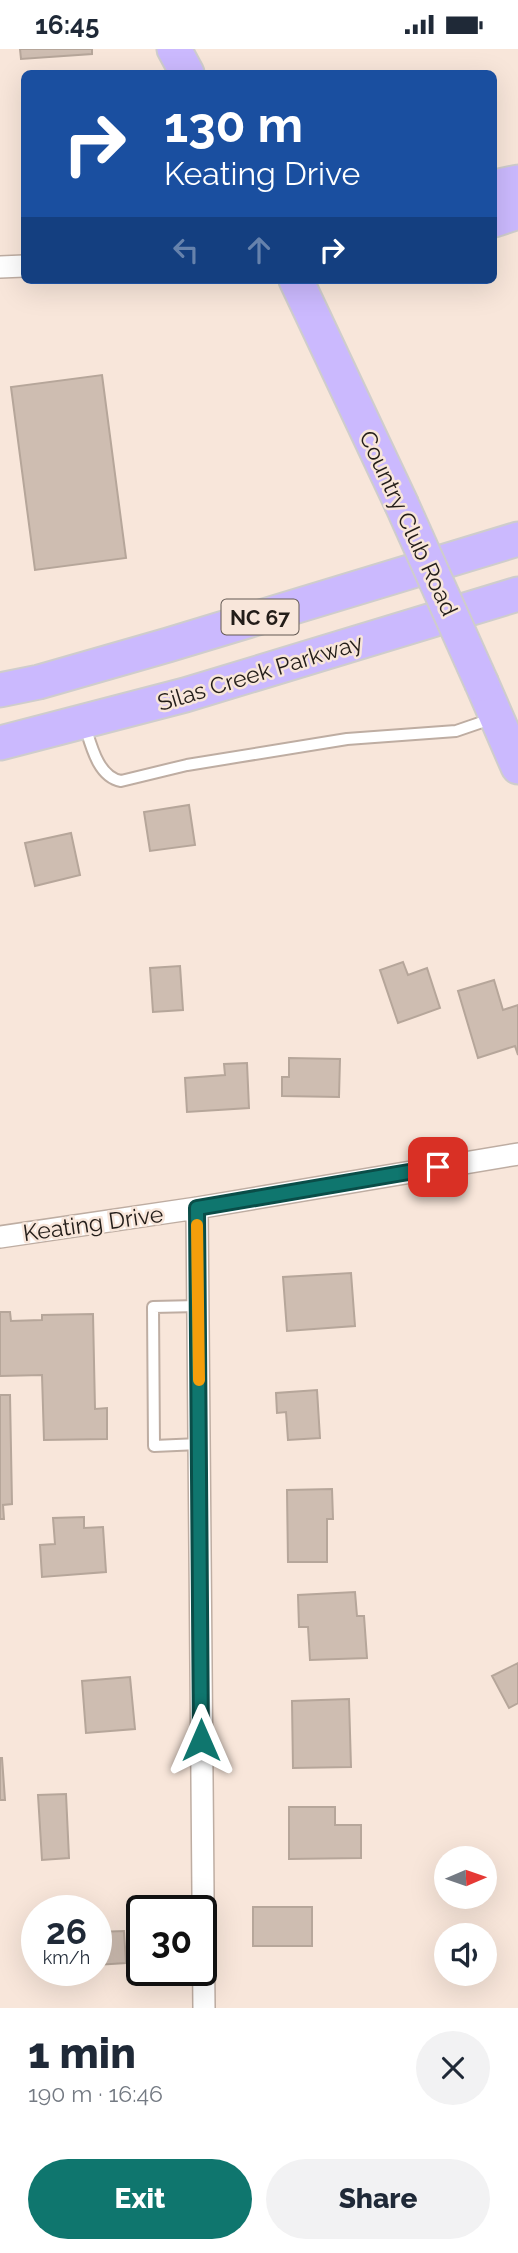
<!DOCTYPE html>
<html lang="en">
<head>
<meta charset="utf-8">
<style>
	body { margin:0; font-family:Raleway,sans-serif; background:#f2f2f3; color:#1f2937; height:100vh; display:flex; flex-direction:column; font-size:26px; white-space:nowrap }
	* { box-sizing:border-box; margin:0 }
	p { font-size:23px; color:#747a83 }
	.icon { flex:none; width:38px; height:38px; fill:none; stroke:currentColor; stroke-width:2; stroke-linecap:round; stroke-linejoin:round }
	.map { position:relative; height:1959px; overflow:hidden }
	.side { display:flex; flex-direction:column; background:#fff; flex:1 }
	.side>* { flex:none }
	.hud { position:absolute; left:21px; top:21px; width:476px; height:214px; border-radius:10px; box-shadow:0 7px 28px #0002; background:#1a4fa0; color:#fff; overflow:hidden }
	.needle { width:46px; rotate:88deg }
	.fabs { position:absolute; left:434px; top:1797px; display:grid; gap:14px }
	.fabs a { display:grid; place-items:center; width:63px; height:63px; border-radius:50%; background:#fff; box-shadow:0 7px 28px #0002; font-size:35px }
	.speed { position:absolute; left:21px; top:1846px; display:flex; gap:14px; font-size:35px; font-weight:700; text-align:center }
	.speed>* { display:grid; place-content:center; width:91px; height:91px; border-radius:50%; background:#fff; box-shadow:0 7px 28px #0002; line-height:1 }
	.speed small { font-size:18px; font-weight:400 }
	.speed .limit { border:4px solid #111; border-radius:10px; background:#fff; color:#111 }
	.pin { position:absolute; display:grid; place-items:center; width:60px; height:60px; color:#fff; margin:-30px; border-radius:14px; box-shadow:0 4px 10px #0006 }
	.me { position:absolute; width:77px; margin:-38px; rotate:0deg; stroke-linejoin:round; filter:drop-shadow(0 0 5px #0008) }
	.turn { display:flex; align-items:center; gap:24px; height:147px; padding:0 28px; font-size:32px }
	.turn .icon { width:91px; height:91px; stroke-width:2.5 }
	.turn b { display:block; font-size:49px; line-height:60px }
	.lanes { display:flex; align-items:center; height:66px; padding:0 28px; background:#0003; justify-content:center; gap:35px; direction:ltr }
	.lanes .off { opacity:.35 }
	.round { display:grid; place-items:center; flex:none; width:74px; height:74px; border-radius:37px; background:#f2f2f3 }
	.head { display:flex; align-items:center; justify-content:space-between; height:119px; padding:0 28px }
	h1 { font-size:42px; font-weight:800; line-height:52px }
	.cta { display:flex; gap:14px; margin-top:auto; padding:14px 28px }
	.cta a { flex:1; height:80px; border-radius:42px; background:#0f766e; color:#fff; font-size:28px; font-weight:800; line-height:80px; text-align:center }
	.cta a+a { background:#f2f2f3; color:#1f2937 }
	.status { display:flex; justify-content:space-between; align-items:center; height:49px; padding:0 35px; background:#fff; direction:ltr }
	.status svg { height:19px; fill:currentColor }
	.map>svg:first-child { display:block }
	.building { fill:#cebdb1; stroke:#b6a69a; stroke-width:2 }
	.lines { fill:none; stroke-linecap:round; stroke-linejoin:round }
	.service-casing { stroke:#beada2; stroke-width:14 }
	.minor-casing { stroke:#beada2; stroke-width:24 }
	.primary-casing { stroke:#cfcdcc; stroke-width:37 }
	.service { stroke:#fff; stroke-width:10 }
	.minor { stroke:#fff; stroke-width:21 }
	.primary { stroke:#cbb9fe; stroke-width:33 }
	.primary-bridge-casing { stroke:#cfcdcc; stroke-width:37; stroke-linecap:butt }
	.primary-bridge { stroke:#cbb9fe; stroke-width:33 }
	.route-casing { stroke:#0a4d48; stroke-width:18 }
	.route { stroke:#0f766e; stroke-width:12 }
	.slow { stroke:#f59e0b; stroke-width:12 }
	.labels { text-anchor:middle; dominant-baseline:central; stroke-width:5; stroke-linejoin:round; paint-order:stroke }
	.shield { fill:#f8e6da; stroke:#635953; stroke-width:2 }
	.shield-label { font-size:21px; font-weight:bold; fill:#231d19 }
	.street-label { font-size:23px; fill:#231d19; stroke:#f8e6da }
</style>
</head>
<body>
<div class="status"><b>16:45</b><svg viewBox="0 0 49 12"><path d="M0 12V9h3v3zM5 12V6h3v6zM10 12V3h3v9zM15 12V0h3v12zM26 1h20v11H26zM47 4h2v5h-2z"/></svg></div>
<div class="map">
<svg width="518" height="1959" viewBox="0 0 518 1959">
	<rect width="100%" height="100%" fill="#f8e6da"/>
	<path class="building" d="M20 0H92V5L21 10Z
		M102 326 126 509 35 521 11 338Z
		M189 756 195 796 150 802 144 763Z
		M71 784 80 826 35 837 25 794Z
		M403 913 408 926 427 919 440 959 398 974 380 921Z
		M180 917 183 961 153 963 150 919Z
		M494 931 503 961 518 956V1006L515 997 478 1009 458 942Z
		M289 1009 340 1010 339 1048 282 1047V1028H289Z
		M247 1014 249 1059 187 1063 185 1029 225 1026 224 1015Z
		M351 1224 355 1277 287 1282 283 1228Z
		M0 1263H10L11 1272 42 1271V1266L93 1265 95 1360 107 1359V1390L44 1391 42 1326 0 1327Z
		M317 1341 320 1389 288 1391 286 1363 277 1364 276 1344Z
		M0 1346H10L12 1455 3 1456 4 1470H0Z
		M332 1440 333 1470H327V1513H288L287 1441Z
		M84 1468V1479L103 1478 106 1523 42 1528 40 1496 55 1495 53 1469Z
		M355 1543 357 1567H364L367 1609 310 1611 308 1578H299L298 1546Z
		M518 1614V1654L509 1659 492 1627Z
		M130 1628 135 1680 86 1684 82 1632Z
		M349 1650 351 1718 293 1719 292 1652Z
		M0 1709H2L5 1751H0Z
		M66 1745 69 1809 42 1811 38 1746Z
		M289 1758H335V1776H361V1809L289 1810Z
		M253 1858H312V1897H253Z
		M124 1882 126 1914 96 1916V1883Z"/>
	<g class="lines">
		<g class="service-casing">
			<path id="service" d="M85 677C91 696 98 728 121 732L187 716 347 690 456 682 494 669
				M198 1257 153 1258 154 1397 199 1395"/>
		</g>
		<g class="minor-casing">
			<path id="minor" d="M0 218 24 217
				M197 1159 204 1959
				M0 1188 197 1159 518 1105"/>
		</g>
		<g class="primary-casing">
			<path id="primary" d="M174 0 187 24
				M494 138 518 133
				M494 171 518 163
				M296 231 401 454
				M482 635 518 718
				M0 641 39 633 168 596 518 490
				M0 694 185 646 518 545"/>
		</g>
		<use href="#service" class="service"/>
		<use href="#minor" class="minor"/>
		<use href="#primary" class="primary"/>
		<g class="primary-bridge-casing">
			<path id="primary-bridge" d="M401 454 482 635"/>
		</g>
		<use href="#primary-bridge" class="primary-bridge"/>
	</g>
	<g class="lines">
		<g class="route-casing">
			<path id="route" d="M201 1691 197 1159 438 1118"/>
		</g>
		<use href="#route" class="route"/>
		<path class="slow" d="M197 1176 199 1331"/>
	</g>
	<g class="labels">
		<rect class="shield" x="221.5" y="550.5" width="77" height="35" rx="5"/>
		<g class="shield-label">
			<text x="260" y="568">NC 67</text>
		</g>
		<g class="street-label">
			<text transform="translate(409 474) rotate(65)">Country Club Road</text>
			<text transform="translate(260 623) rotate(-17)">Silas Creek Parkway</text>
			<text transform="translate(93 1174) rotate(-8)">Keating Drive</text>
		</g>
	</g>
</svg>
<div class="fabs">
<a><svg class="needle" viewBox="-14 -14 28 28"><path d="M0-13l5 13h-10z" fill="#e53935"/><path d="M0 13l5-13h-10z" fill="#747a83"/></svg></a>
<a><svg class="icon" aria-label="sound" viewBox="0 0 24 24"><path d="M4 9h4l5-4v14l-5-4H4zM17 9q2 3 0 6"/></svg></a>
</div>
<div class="speed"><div>26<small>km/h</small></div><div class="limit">30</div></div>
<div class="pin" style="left:438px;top:1118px;background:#d93025"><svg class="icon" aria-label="arrive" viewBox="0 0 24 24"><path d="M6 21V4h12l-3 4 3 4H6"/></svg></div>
<svg class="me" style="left:201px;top:1691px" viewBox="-20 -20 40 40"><path d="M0-17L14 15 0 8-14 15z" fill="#0f766e" stroke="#fff" stroke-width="4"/></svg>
<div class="hud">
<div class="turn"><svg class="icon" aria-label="right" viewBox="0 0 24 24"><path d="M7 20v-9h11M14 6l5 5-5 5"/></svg><div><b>130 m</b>Keating Drive</div></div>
<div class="lanes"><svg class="icon off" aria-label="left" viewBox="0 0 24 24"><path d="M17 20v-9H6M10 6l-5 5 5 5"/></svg><svg class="icon off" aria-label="ahead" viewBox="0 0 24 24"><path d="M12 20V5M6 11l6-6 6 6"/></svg><svg class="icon" aria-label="right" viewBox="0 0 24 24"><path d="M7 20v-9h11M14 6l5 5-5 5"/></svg></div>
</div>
</div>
<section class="side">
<div class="head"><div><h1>1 min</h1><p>190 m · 16:46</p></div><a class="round"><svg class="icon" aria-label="close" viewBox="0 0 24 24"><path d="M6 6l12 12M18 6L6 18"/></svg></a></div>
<div class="cta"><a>Exit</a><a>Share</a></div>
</section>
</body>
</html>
